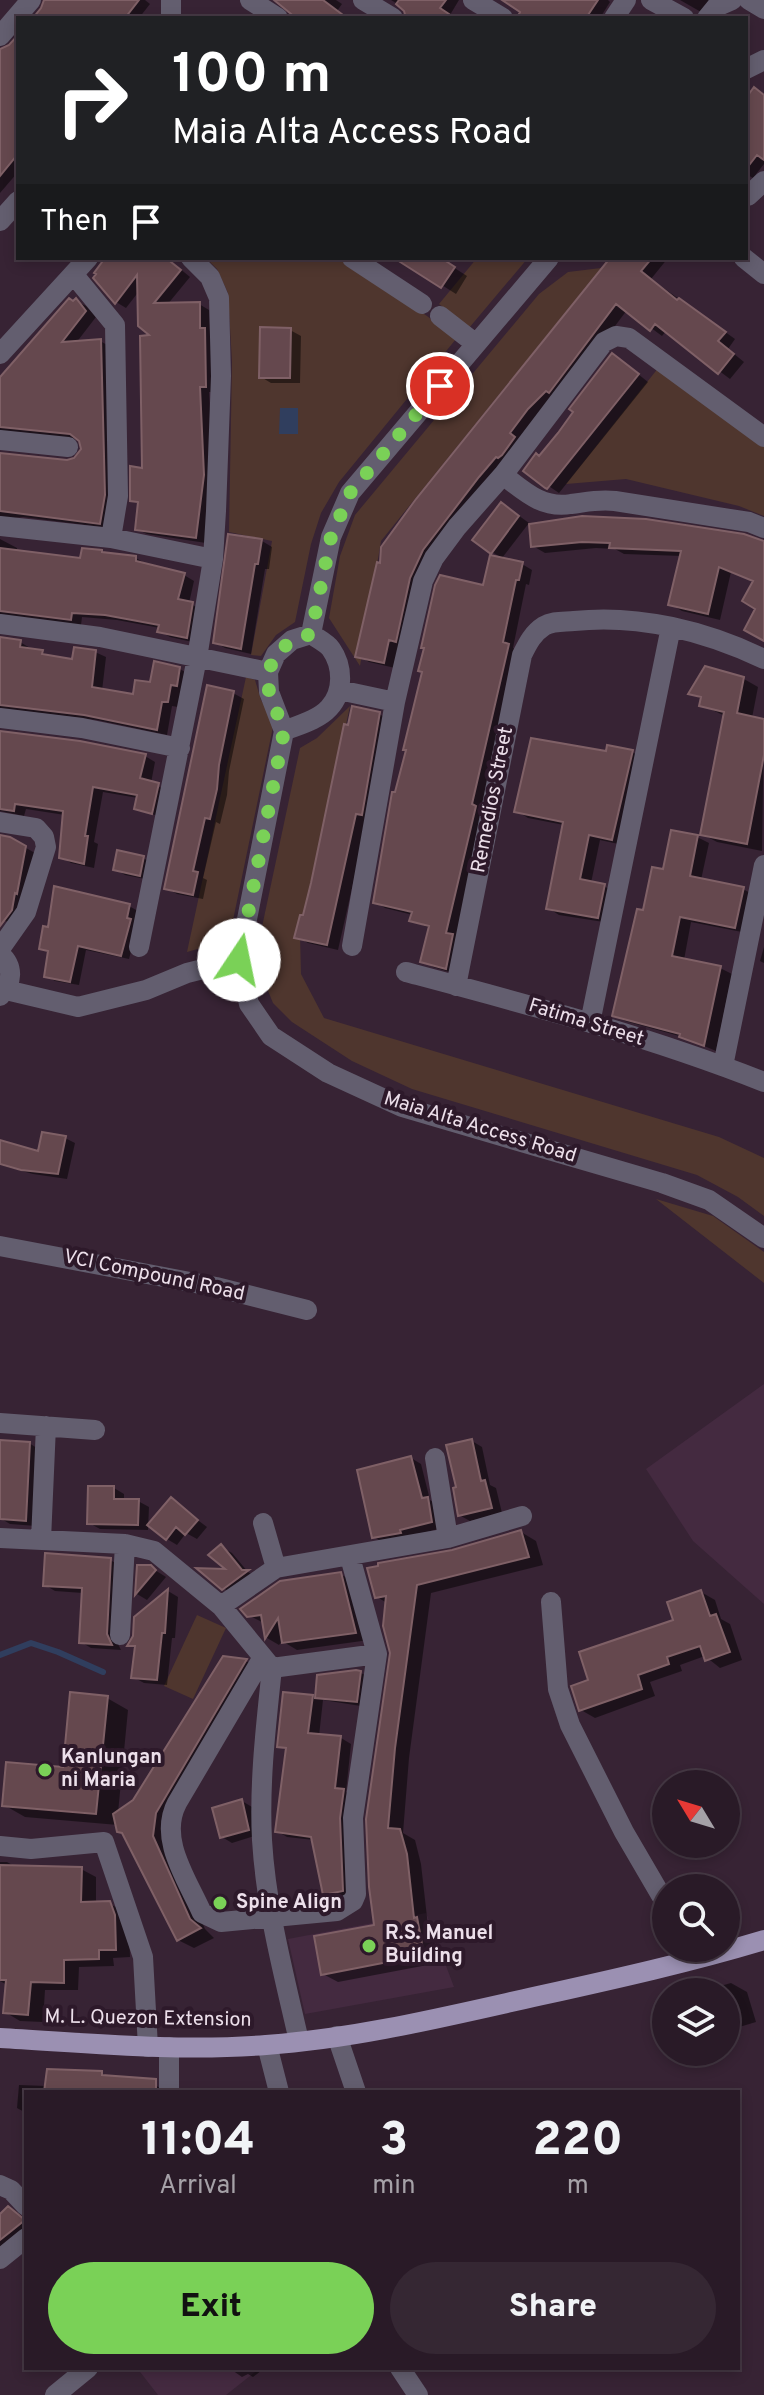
<!DOCTYPE html>
<html lang="en">
<head>
<meta charset="utf-8">
<style>
	body { margin:0; font-family:Overpass,sans-serif; background:#352733; color:#f1f3f6; height:100vh; display:flex; flex-direction:column; font-size:30px; white-space:nowrap }
	* { box-sizing:border-box; margin:0 }
	p { font-size:26px; color:#a5a1a7 }
	.icon { flex:none; width:44px; height:44px; fill:none; stroke:currentColor; stroke-width:2; stroke-linecap:round; stroke-linejoin:round }
	.map { position:relative; flex:1; overflow:hidden }
	.sheet { position:absolute; left:24px; top:2090px; width:716px; height:280px; display:flex; flex-direction:column; background:#291a27; border-radius:0px; box-shadow:0 4px 12px #0003,0 0 0 2px #453844 }
	.sheet>* { flex:none }
	.top-card { position:absolute; left:16px; top:16px; width:732px; height:244px; border-radius:0px; box-shadow:0 4px 12px #0003,0 0 0 2px #453844; background:#202124; color:#fff; overflow:hidden }
	.needle { width:52px; rotate:308deg }
	.tools { position:absolute; left:652px; top:1770px; display:grid; gap:16px }
	.tools a { display:grid; place-items:center; width:88px; height:88px; border-radius:50%; background:#291a27; box-shadow:0 4px 12px #0003,0 0 0 2px #453844; font-size:40px }
	.pin { position:absolute; display:grid; place-items:center; width:68px; height:68px; color:#fff; margin:-34px; border:4px solid #fff; border-radius:50%; box-shadow:0 2px 8px #0007 }
	.me { position:absolute; width:88px; margin:-44px; rotate:11deg; stroke-linejoin:round; filter:drop-shadow(0 0 6px #0008) }
	.turn { display:flex; align-items:center; gap:28px; height:168px; padding:0 24px; font-size:36px }
	.turn .icon { width:104px; height:104px; stroke-width:2.5 }
	.turn b { display:block; font-size:56px; line-height:68px }
	.then { display:flex; align-items:center; height:76px; padding:0 24px; background:#0003; gap:16px; font-size:30px }
	.eta { display:flex; justify-content:space-evenly; align-items:center; height:136px; text-align:center }
	.eta b { font-size:48px; font-weight:800; line-height:56px }
	.cta { display:flex; gap:16px; margin-top:auto; padding:16px 24px }
	.cta a { flex:1; height:92px; border-radius:48px; background:#7ad157; color:#111; font-size:32px; font-weight:800; line-height:92px; text-align:center }
	.cta a+a { background:#352733; color:#f1f3f6 }
	.map>svg:first-child { display:block }
	.built { fill:#442a40 }
	.green { fill:#4f362e }
	.water { fill:#303e5e }
	.shadow { fill:#0007 }
	.lines { fill:none; stroke-linecap:round; stroke-linejoin:round }
	.stream { stroke:#303e5e; stroke-width:6 }
	.building { fill:#65484e; stroke:#7f6066; stroke-width:2 }
	.minor { stroke:#635e6f; stroke-width:20 }
	.major { stroke:#9b90b2; stroke-width:20 }
	.route { stroke:#7ad157; stroke-width:14; stroke-dasharray:0 25.2 }
	.poi-dot { fill:#7ad157; stroke:#2d192a; stroke-width:3 }
	.labels { text-anchor:middle; dominant-baseline:central; stroke-width:8; stroke-linejoin:round; paint-order:stroke }
	.street-label { font-size:20px; fill:#ecdfea; stroke:#2d192a }
	.poi-label { font-size:20px; font-weight:bold; fill:#ecdfea; stroke:#2d192a; text-anchor:start }
</style>
</head>
<body>
<div class="map">
<svg width="764" height="2395" viewBox="0 0 764 2395">
	<rect width="100%" height="100%" fill="#372334"/>
	<path class="built" d="M764 1384V1604L693 1541 646 1469Z
		M426 1913 454 1987 305 2014 288 1939Z
		M137 2368H260L226 2395H158Z"/>
	<path class="green" d="M206 258H339L427 316 456 339 339 482 321 513 311 544 295 622 276 635 261 656 251 655 272 541 229 532 232 362 228 293 217 269Z
		M477 258H528L469 328 439 304Z
		M601 268 381 541 360 666 329 618 340 556 355 515 539 294 568 272Z
		M659 367 764 445V516L739 506 626 479 566 484Z
		M246 677 255 680 261 700 274 722 232 925 222 942 187 952Z
		M350 706 300 935 301 974 324 1018 719 1137 764 1158V1216L738 1197 697 1175 412 1089 352 1061 292 1022 273 1003 264 981 259 941 300 748 317 738Z
		M656 1199 713 1216 764 1252V1283Z
		M197 1615 226 1628 193 1699 164 1686Z"/>
	<path class="water" d="M280 408H298V434H279Z"/>
	<path class="shadow" d="M44 0H145L150 4 139 18H35L43 9Z
		M278 0H336L342 4 337 11 347 18H300Z
		M391 0H459L450 15 455 18H412L401 6Z
		M504 0H608L610 2 600 18H531Z
		M680 0H725L708 16Z
		M18 38V172L0 193V50L11 46Z
		M764 95V164L753 178 746 174V101Z
		M108 258H167L190 277 167 305 199 304 209 310 210 333 215 336V392H209L214 483 206 543 147 534 137 529 140 504 132 499 144 470 154 337 140 290 126 308 116 302Z
		M399 258H439L467 276 456 294Z
		M613 258H668L651 279 735 339 728 349 744 362 730 379 666 331 662 336 627 310 561 398 455 526 395 668 369 662 358 656 382 565Z
		M76 301 86 306 96 317 76 343 100 341 111 347 110 528 23 517 5 519 0 527V454L67 462 75 460 83 450 80 439 13 432 0 437V380Z
		M290 330 301 336 300 383H271L261 377Z
		M623 362 648 382 559 493 525 470 540 458Z
		M511 510 529 523 502 558 492 552Z
		M531 525 764 544V640L755 582 731 572 720 620 682 611 670 604 682 556 624 554 615 549 596 548 545 553 533 546Z
		M0 539 17 548V552L82 561 136 558 146 564 184 575 194 581 189 603 202 610 197 643 170 637 159 631 160 628 117 620 82 617 81 625 0 622Z
		M262 541 272 547 269 569H265L251 654 225 648 215 642Z
		M522 564 532 570 529 585 526 584 513 648 518 652 456 974 433 967 423 961 431 929 412 920 413 915 385 908 375 902 397 794 485 587Z
		M0 638 20 642 30 648V650L42 652 52 658 73 661 95 652 106 657 102 691 134 696 180 669 190 675 178 707 172 706 167 735 97 720 13 710 0 716Z
		M706 668 744 679 758 687 752 718 764 721 762 851 717 842 702 834 725 716 702 705 703 700 691 693Z
		M233 693 244 699 229 771 227 795 220 824 216 822 203 878 207 880 203 899 177 894 166 888Z
		M379 714 390 720 338 950 308 943 297 937Z
		M0 732 145 756 155 762 151 783 168 791 163 818 136 808 138 798 103 792 94 842 98 844 94 868 71 863 61 857 65 815 26 809 24 816 0 811Z
		M632 752 643 758 623 845 600 840 591 883 604 886 616 893 610 923 559 915 548 908 564 825 528 818 517 811 608 753Z
		M0 836 10 839 35 853 15 923 0 920Z
		M697 837 709 843 701 880 743 889 754 895 747 933 691 922 684 960 720 968 732 974 716 1051 683 1037 625 1021 614 1015 644 913 665 871Z
		M143 858 154 864 150 880 125 875 115 869Z
		M129 906 138 911V925L129 959 86 950 79 985 55 981 46 976 50 953 42 948Z
		M764 947V963L760 961Z
		M65 1138 75 1143 67 1179 33 1174 0 1165V1142L40 1153Z
		M472 1441 482 1447 490 1485 496 1488 502 1513 470 1521 459 1515Z
		M29 1443 40 1450 36 1526 10 1524 0 1518V1501Z
		M411 1458 421 1464 430 1500 438 1505 442 1528 384 1543 374 1537Z
		M114 1488 124 1494V1501H138L149 1507 148 1530 100 1529 89 1523Z
		M171 1500 207 1527 197 1539 186 1533 177 1545 167 1539Z
		M521 1532 536 1541 543 1565 431 1593 409 1758 403 1833 415 1840 421 1864 428 1926 432 1928 438 1963 338 1982 323 1974 377 1927 392 1656 387 1603 377 1597 452 1552Z
		M222 1547 232 1553 248 1572 257 1577 234 1594 223 1588 230 1571Z
		M110 1560 121 1566 117 1642 121 1650 91 1648 81 1642 83 1593 55 1591 45 1585Z
		M139 1567H150L166 1577 147 1600 137 1594Z
		M340 1574 354 1582 369 1640 297 1650 282 1641 279 1645 267 1638 264 1623 248 1615Z
		M168 1591 178 1597 175 1638H172L167 1685 144 1683 133 1677 136 1649 130 1645 135 1637 136 1618Z
		M701 1592 715 1600 721 1619 730 1624 742 1660 720 1668 705 1656 680 1665 682 1671 650 1682 655 1696 595 1718 581 1710 591 1681 676 1621Z
		M224 1658 246 1661 261 1669 171 1822 168 1846 205 1929 214 1938 194 1948 178 1940 125 1834 118 1825 25 1817 4 1805 65 1769 107 1698 128 1710 118 1813 134 1802Z
		M361 1673 371 1678 367 1707 323 1700 319 1736 341 1738 351 1744 346 1792 354 1797 353 1897 335 1900 325 1894 314 1840 287 1837 277 1831 288 1751 279 1746 312 1697 317 1699 319 1677Z
		M242 1801 252 1807 258 1835 232 1843 222 1837Z
		M0 1862H7L16 1867 81 1869 96 1877V1904H110L125 1912 129 1925 130 1957 113 1958 114 1966 79 1967 78 1990H45L43 2022 20 2021 5 2012 7 1985 0 1981Z
		M731 1983 747 1992 756 2022 726 2031V1992H699Z
		M666 2002V2018L662 2003Z
		M101 2073 109 2077 147 2080 160 2088V2092H26V2113L17 2108 19 2085 47 2086Z
		M9 2209 26 2221V2233L0 2253V2217Z
		M229 2368H265L253 2377 248 2374 242 2377Z"/>
	<g class="lines">
		<path class="stream" d="M0 1655 31 1643 58 1652 103 1672"/>
	</g>
	<path class="building" d="M44 0H139L125 18H33L41 8Z
		M274 0H323L347 18H296Z
		M399 0H446L440 8 455 18H406L404 11 396 4Z
		M502 0H598L586 18H517L520 12Z
		M18 35V154L0 176V49L9 45Z
		M754 87 764 95V160L757 155 746 169V98Z
		M105 258H166L181 270 154 303 200 302V328H205L206 387H200L204 475 196 538 135 530 138 502 130 501V466L142 468 140 336 149 335 138 326 137 275 115 304 93 278 96 274 94 273Z
		M394 258H441L455 267 441 288Z
		M610 258H652L641 271 677 300 679 298 726 332 718 341 734 354 718 374 655 324 650 331 616 304 549 393 546 391 528 409 510 433 515 437 502 455 498 458 496 457 479 477 423 550 410 578 396 642 389 640 384 663 355 657 377 562 380 563 381 547 416 499Z
		M69 298 73 301 76 298 86 311 62 342 101 339 105 495 100 524 0 511V453L67 460 74 458 81 449 79 441 70 434 0 427V377Z
		M260 327 291 328 290 378H259Z
		M612 353 639 374 547 489 545 488 523 471 536 453 539 456 558 433 573 412 569 409Z
		M501 502 519 516 491 554 472 540Z
		M582 516 646 519 744 534 764 541V641L744 630 755 609 742 601 753 581 719 567 708 614 668 605 681 551 609 548 610 543 582 542 531 547 529 524Z
		M228 534 262 539 258 564H255L241 649 213 643Z
		M0 548 80 558 82 548 102 550V552L136 556V561L185 573 178 599 193 602 187 638 157 632 159 625 105 615 72 613 71 620 0 611Z
		M490 555 523 562 519 580H516L503 642 509 644 472 804 476 806 446 933 453 934 446 969 420 962 429 926 409 921 412 912 373 903 392 792H395L406 750H403L422 672 418 671 424 648H421L435 585 440 575 483 585Z
		M0 637 21 640 20 647 43 650 42 654 72 659 74 647 96 650 92 687 133 694 135 680 150 682 154 661 180 667 177 686 171 685 168 702H162L157 730 84 715 0 705Z
		M705 666 744 677 737 713 764 719V755L747 844 700 835 724 712 699 706 701 697 688 694Z
		M207 685 234 691 219 765 217 789 210 819 205 818 193 871 198 872 193 895 164 889Z
		M352 706 380 712 362 815 356 814 327 945 294 938 300 915H303L311 883 344 724 348 725Z
		M0 731 80 741 146 754 140 778 159 783 152 814 134 809 137 795 93 787 85 836H88L84 864 59 858 63 811 15 804 14 811 0 809Z
		M531 738 606 751 607 745 633 750 612 840 589 835 580 879 605 884 598 918 546 909 563 822 514 812Z
		M671 830 698 835 690 876 744 887 735 928 680 917 672 956 721 966 704 1046 679 1037 680 1034 612 1016 637 909 643 910 652 867 663 869Z
		M0 835 10 837 26 846 17 894 15 893 12 910 0 926Z
		M117 850 144 856 140 876 113 870Z
		M54 886 130 904 127 918 131 919 121 956 78 946 70 982 44 977 48 951 39 949 43 926 48 927Z
		M42 1132 66 1136 58 1174 21 1170 0 1164V1140L38 1151Z
		M472 1439 481 1481 485 1480 492 1508 458 1516 453 1488 456 1487 446 1445Z
		M0 1440 30 1442 26 1521 0 1519Z
		M411 1456 422 1498 428 1497 432 1522 400 1530 401 1533 372 1538 357 1470Z
		M88 1486H114V1499H139L138 1525 87 1524Z
		M171 1497 198 1520 185 1535 176 1527 166 1540 147 1525Z
		M521 1530 529 1557 417 1585 395 1748 388 1828 400 1829 407 1854 414 1918 417 1917 424 1955 321 1975 314 1936 374 1925 369 1887 366 1819 390 1653 383 1626 386 1596 375 1598 367 1568 378 1566V1563L452 1550Z
		M221 1544 242 1570H249L222 1590 196 1568 225 1569 208 1555Z
		M45 1553 111 1558 107 1634 112 1645 79 1643 82 1588 43 1586Z
		M137 1565H151L156 1570 135 1595Z
		M341 1572 356 1633 282 1643 278 1618 265 1639 261 1615 247 1617 240 1609 280 1581Z
		M168 1589 165 1633H162L157 1680 131 1678 135 1646H127L133 1636 134 1617Z
		M701 1590 710 1616 716 1614 730 1652 705 1661 700 1646 667 1657 669 1664 638 1675 642 1689 579 1711 571 1686 588 1680 579 1652 673 1620 667 1602Z
		M223 1656 247 1659 156 1813 153 1836 190 1919 201 1928 177 1941 122 1833 117 1832 113 1814 133 1800Z
		M356 1670 361 1671 357 1702 315 1698 317 1675Z
		M70 1692 108 1696 96 1814 2 1806 6 1762 63 1767Z
		M283 1692 313 1695 308 1733 341 1736 335 1788 344 1789 340 1818 343 1891 323 1895 311 1837 275 1832 286 1748 277 1747Z
		M242 1799 249 1830 220 1838 212 1808Z
		M0 1865 82 1867 81 1902 110 1901 115 1915 116 1950H99V1959L64 1960V1983L31 1982 28 2015 3 2013 6 1980H0Z
		M47 2069 102 2071V2075L156 2079V2092H44Z
		M8 2206 25 2220 0 2240V2214Z"/>
	<g class="lines">
		<path class="minor" d="M171 0V18
			M250 0 278 18
			M363 0 393 18
			M473 0 503 18
			M651 0 684 18
			M749 0 764 9
			M614 18 626 0
			M707 18 716 7 732 0
			M0 36 31 0
			M746 69 764 60
			M748 196 764 181
			M0 221 18 201
			M352 258 422 304
			M744 258 764 274
			M74 275 115 325 118 496 111 538
			M440 316 476 344
			M0 354 88 258
			M0 440 68 447
			M503 475C524 491 542 509 571 504 587 502 598 499 615 501L749 522 764 528
			M0 526 111 538 213 559
			M0 624 100 637 268 672
			M311 634 292 640 276 654 268 672 269 692 284 731 239 960 249 1004 271 1036 328 1073 402 1107 662 1183 709 1200 764 1238
			M311 634 331 537 350 493 549 258
			M339 690 395 702
			M0 718 82 728 180 748
			M284 731C299 725 318 720 329 708 344 692 343 666 331 649 327 643 318 639 311 634
			M0 822 36 828 44 837 46 847 26 912 0 949
			M352 946 395 702 423 581 434 558 457 527 503 475 604 342 616 336 629 338 764 437
			M139 947 197 658 213 559 216 511 221 376 219 298 210 277 191 258
			M0 954C14 966 13 983 0 996
			M406 972C526 1004 648 1036 764 1082
			M456 986 522 655C528 643 533 633 544 626 552 621 564 622 574 621 638 614 706 631 764 659
			M6 990 78 1007 146 990 187 973 239 960
			M590 1023 671 627
			M723 1066 764 865
			M0 1246 216 1287 307 1310
			M0 1423 95 1430
			M435 1458 448 1538
			M263 1523 276 1568
			M0 1538 125 1544 154 1551 221 1606 272 1668C266 1725 259 1783 262 1840 266 1908 284 1975 299 2041
			M41 1540 46 1426
			M551 1602 558 1689 570 1725 624 1832 666 1904
			M221 1606 276 1568 448 1538 522 1516
			M120 1635 125 1544
			M263 1657 177 1803C158 1839 187 1879 202 1913L221 1922 337 1911 353 1901 356 1894 353 1818 377 1654 350 1557
			M272 1668 377 1654
			M0 1846 31 1849 104 1842 143 1957 148 2047
			M337 2036 356 2092
			M267 2045 279 2092
			M169 2047V2092
			M0 2185 11 2190 26 2206
			M0 2259 26 2238
			M400 2368 418 2395
			M55 2395 88 2368"/>
		<path class="major" d="M0 2038C88 2043 178 2052 266 2045 349 2039 431 2020 511 2002 596 1983 681 1965 764 1940"/>
	</g>
	<g class="lines">
		<path class="route" d="M239 960 284 731 269 692 268 672 276 654 292 640 311 634 331 537 350 493 440 386"/>
	</g>
	<g class="poi-dot">
		<circle cx="45" cy="1770" r="8"/>
		<circle cx="220" cy="1903" r="8"/>
		<circle cx="369" cy="1946" r="8"/>
	</g>
	<g class="labels">
		<g class="street-label">
			<text transform="translate(493 800) rotate(-79)">Remedios Street</text>
			<text transform="translate(586 1023) rotate(17)">Fatima Street</text>
			<text transform="translate(480 1128) rotate(17)">Maia Alta Access Road</text>
			<text transform="translate(154 1276) rotate(12)">VCI Compound Road</text>
			<text transform="translate(148 2019) rotate(1)">M. L. Quezon Extension</text>
		</g>
		<g class="poi-label">
			<text x="61" y="1758">Kanlungan<tspan x="61" dy="23">ni Maria</tspan></text>
			<text x="236" y="1903">Spine Align</text>
			<text x="385" y="1934">R.S. Manuel<tspan x="385" dy="23">Building</tspan></text>
		</g>
	</g>
</svg>
<div class="tools">
<a><svg class="needle" viewBox="-14 -14 28 28"><path d="M0-13l5 13h-10z" fill="#e53935"/><path d="M0 13l5-13h-10z" fill="#a5a1a7"/></svg></a>
<a><svg class="icon" aria-label="search" viewBox="0 0 24 24"><circle cx="10" cy="10" r="6"/><path d="M15 15l6 6"/></svg></a>
<a><svg class="icon" aria-label="layers" viewBox="0 0 24 24"><path d="M12 4l9 5-9 5-9-5zM3 14l9 5 9-5"/></svg></a>
</div>
<div class="pin" style="left:440px;top:386px;background:#d93025"><svg class="icon" aria-label="arrive" viewBox="0 0 24 24"><path d="M6 21V4h12l-3 4 3 4H6"/></svg></div>
<svg class="me" style="left:239px;top:960px" viewBox="-20 -20 40 40"><circle r="19" fill="#fff"/><path d="M0-13L10 11 0 6-10 11z" fill="#7ad157"/></svg>
<div class="top-card">
<div class="turn"><svg class="icon" aria-label="right" viewBox="0 0 24 24"><path d="M7 20v-9h11M14 6l5 5-5 5"/></svg><div><b>100 m</b>Maia Alta Access Road</div></div>
<div class="then">Then<svg class="icon" aria-label="arrive" viewBox="0 0 24 24"><path d="M6 21V4h12l-3 4 3 4H6"/></svg></div>
</div>
<section class="sheet">
<div class="eta">
<div><b>11:04</b><p>Arrival</p></div>
<div><b>3</b><p>min</p></div>
<div><b>220</b><p>m</p></div>
</div>
<div class="cta"><a>Exit</a><a>Share</a></div>
</section>
</div>
</body>
</html>
